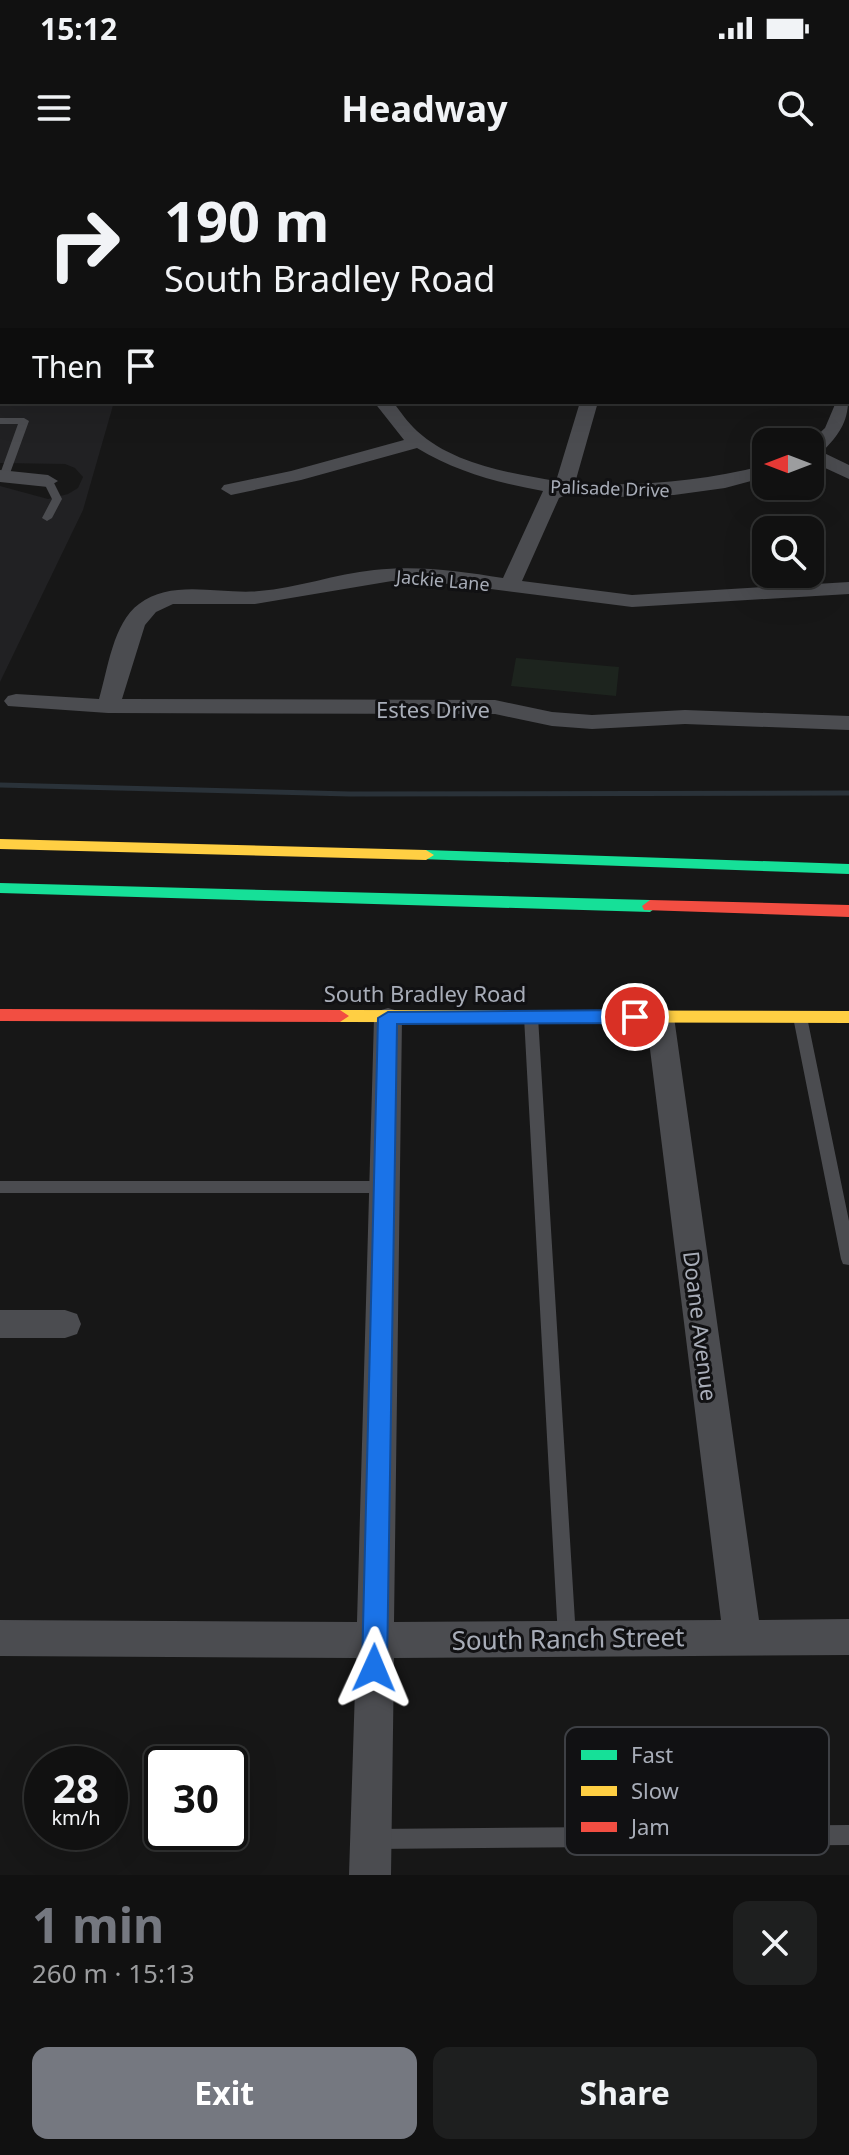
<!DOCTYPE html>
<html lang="en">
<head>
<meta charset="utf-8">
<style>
	body { margin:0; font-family:"Noto Sans",sans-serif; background:#1e1f1f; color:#f1f3f6; height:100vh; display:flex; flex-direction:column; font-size:30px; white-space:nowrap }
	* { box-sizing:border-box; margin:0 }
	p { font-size:26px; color:#9c9d9f }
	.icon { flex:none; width:44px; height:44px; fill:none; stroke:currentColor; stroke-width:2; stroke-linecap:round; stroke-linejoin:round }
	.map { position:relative; height:1715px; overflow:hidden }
	.drawer { display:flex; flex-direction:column; background:#111; flex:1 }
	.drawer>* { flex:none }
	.guide { position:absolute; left:0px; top:0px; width:850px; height:244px; box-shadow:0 8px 32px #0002,0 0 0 2px #303131; background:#111; color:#f1f3f6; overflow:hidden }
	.needle { width:52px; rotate:270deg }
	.controls { position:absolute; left:752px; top:268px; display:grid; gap:16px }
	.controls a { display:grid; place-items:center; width:72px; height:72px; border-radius:16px; background:#111; box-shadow:0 8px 32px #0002,0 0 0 2px #303131; font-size:40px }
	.speed { position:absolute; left:24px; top:1586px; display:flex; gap:16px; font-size:40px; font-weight:700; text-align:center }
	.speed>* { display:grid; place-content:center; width:104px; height:104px; border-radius:50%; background:#111; box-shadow:0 8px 32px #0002,0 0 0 2px #303131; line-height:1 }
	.speed small { font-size:20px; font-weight:400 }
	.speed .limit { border:4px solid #111; border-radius:12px; background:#fff; color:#111 }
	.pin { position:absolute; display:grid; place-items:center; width:68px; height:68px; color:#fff; margin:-34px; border:4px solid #fff; border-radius:50%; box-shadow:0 2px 8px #0007 }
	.me { position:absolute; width:88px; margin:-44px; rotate:1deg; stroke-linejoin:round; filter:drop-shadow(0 0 6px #0008) }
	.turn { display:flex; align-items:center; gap:28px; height:168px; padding:0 32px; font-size:36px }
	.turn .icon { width:104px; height:104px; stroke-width:2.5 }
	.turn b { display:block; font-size:56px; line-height:68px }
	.then { display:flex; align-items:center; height:76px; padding:0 32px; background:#0003; gap:16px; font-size:30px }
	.round { display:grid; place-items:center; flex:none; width:84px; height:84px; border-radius:16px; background:#1e1f1f }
	.overview { display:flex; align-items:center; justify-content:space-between; height:136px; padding:0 32px }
	h1 { font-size:48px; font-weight:700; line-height:60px; color:#757880 }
	.cta { display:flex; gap:16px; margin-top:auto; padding:16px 32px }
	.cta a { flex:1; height:92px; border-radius:16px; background:#757880; color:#fff; font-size:32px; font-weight:700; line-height:92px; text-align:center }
	.cta a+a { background:#1e1f1f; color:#f1f3f6 }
	.status { display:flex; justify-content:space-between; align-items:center; height:56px; padding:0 40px; background:#111; direction:ltr }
	.status svg { height:22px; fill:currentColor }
	header { display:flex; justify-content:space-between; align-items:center; height:104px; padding:0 32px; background:#111; font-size:36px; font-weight:700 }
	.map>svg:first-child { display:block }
	.built { fill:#212123 }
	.green { fill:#1d241e }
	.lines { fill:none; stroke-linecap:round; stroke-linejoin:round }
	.stream { stroke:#2a3239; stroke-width:5 }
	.building { fill:#353536; stroke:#3f4043; stroke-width:2 }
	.lane { fill:#4b4c50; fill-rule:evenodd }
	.street { fill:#4b4c50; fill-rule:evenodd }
	.fast { fill:#16e098; fill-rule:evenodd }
	.slow { fill:#ffcf43; fill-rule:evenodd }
	.jam { fill:#f24e42; fill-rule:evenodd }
	.route { fill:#1a73e8; stroke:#114b97; stroke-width:2 }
	.labels { text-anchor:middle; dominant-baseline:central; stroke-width:6; stroke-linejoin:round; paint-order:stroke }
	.far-street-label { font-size:18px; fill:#a8adb8; stroke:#111113 }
	.street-label { font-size:22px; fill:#a8adb8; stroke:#111113 }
	.near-street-label { font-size:26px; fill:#a8adb8; stroke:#111113 }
	.key { fill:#111113; stroke:#3e4045; stroke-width:2 }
	.key-label { font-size:22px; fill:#a8adb8 }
</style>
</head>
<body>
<div class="status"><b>15:12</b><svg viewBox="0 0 49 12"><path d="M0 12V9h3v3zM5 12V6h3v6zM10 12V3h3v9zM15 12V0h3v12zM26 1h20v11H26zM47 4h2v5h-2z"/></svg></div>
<header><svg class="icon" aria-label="menu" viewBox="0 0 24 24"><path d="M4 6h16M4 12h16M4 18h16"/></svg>Headway<svg class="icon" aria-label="search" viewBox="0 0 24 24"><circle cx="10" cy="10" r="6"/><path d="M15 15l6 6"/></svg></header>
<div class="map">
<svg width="849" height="1715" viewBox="0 0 849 1715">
	<rect width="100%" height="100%" fill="#171717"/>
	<path class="built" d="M0 0H184L2 2V242H114L83 350 0 522V326L48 339 68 334 78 328 83 317 75 308 65 304 0 303Z"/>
	<path class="green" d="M516 498 619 507 616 536 511 526Z"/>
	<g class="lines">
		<path class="stream" d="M0 625 350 634 849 633"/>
	</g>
	<path class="building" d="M0 115H2V213H0Z"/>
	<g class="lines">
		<path class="lane" d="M0 258H24L29 261 9 316 4 319 1 318 0 314 18 264H0Z
			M48 318 53 321 62 339 52 358 47 361 42 358 52 339 43 321Z
			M531 852 538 857 576 1478 574 1484 567 1487 560 1484 558 1478 524 857Z
			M800 852 807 857 849 1061V1105L843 1104 841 1099 793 857Z
			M0 1021H384L389 1023 392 1027 389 1031 384 1033H0Z
			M849 1665V1685L373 1689 366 1686 363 1679 366 1672 373 1669Z"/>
		<path class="street" d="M285 0H300L301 2H286Z
			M473 0H489L490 2H474Z
			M0 70H2V80H0Z
			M848 112H849V122H848Z
			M848 237C849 261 839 275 822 292L849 305V319L810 301V282L825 268 836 242H848Z
			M374 242H393C400 251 408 263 417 271 453 304 509 313 556 321L580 242H598L575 323C641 327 702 321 766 305V317L725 328 674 335 617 337 568 334 559 338 522 421 632 435 849 422V434L632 447 452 424 392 421 255 444H173L156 452 145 465 122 539 495 540 552 552 592 555 685 550 849 556V570L685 564 592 569 552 566 495 554 108 553 8 546 4 541 8 536 16 534 99 539C108 509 113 463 139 444 172 418 222 435 259 431 298 428 335 414 374 410 417 405 460 411 503 418L543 331C498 323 457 312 417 288L301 320 231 335 221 329 224 325 291 311 404 280Z
			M0 310 48 315 58 321 48 327 0 322Z
			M660 847 670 850 674 857 759 1460 849 1459V1495L394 1498 391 1715H349L356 1498 0 1496V1460L357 1462 374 858 378 851 388 848 398 851 402 858 394 1462 721 1460 646 857 650 850Z
			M0 1150H65L77 1154 81 1164 77 1174 65 1178H0Z"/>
		<path class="fast" d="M426 690 849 704V714L420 699 418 695Z
			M0 723 650 740 658 746 650 752 0 733Z"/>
		<path class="slow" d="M0 679 426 690 434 695 426 700 0 689Z
			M340 850 849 851V863L340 862 331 856Z"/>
		<path class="jam" d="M650 740 849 745V757L644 750 642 746Z
			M0 849 340 850 349 856 340 862 0 861Z"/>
	</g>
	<path class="route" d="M635 850 644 857 635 863 397 864 387 1508 383 1517 374 1520 365 1517 362 1508 378 858 388 852Z"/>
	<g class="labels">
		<g class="far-street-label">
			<text transform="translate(610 328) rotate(2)">Palisade Drive</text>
			<text transform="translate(443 420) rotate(5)">Jackie Lane</text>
		</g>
		<g class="street-label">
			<text x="433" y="549">Estes Drive</text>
			<text x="425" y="833">South Bradley Road</text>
			<text transform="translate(701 1166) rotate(83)">Doane Avenue</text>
		</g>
		<g class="near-street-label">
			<text transform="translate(568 1478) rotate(-1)">South Ranch Street</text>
		</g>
	</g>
	<rect x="565" y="1567" width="264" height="128" rx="12" class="key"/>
	<rect x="581" y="1590" width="36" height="10" fill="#16e098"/>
	<rect x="581" y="1626" width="36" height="10" fill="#ffcf43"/>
	<rect x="581" y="1662" width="36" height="10" fill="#f24e42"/>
	<g class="key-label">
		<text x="631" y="1603">Fast</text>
		<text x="631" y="1639">Slow</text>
		<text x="631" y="1675">Jam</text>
	</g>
</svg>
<div class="controls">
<a><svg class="needle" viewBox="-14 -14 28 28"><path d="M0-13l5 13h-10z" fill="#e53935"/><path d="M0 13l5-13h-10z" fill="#9c9d9f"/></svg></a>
<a><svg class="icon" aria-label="search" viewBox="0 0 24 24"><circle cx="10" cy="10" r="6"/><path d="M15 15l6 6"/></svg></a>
</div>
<div class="speed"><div>28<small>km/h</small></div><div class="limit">30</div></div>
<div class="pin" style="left:635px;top:857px;background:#d93025"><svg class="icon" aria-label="arrive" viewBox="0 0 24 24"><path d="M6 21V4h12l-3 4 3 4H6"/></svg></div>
<svg class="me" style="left:374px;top:1508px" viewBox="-20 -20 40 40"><path d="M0-17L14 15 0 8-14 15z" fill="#1a73e8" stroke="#fff" stroke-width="4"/></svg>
<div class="guide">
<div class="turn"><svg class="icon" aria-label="right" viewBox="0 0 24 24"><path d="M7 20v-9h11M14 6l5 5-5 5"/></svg><div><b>190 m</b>South Bradley Road</div></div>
<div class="then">Then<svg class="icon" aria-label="arrive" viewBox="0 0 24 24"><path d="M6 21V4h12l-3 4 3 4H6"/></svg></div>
</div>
</div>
<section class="drawer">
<div class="overview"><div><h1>1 min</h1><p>260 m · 15:13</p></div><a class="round"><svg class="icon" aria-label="close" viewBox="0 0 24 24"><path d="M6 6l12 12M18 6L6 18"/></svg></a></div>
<div class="cta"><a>Exit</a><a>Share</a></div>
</section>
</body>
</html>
